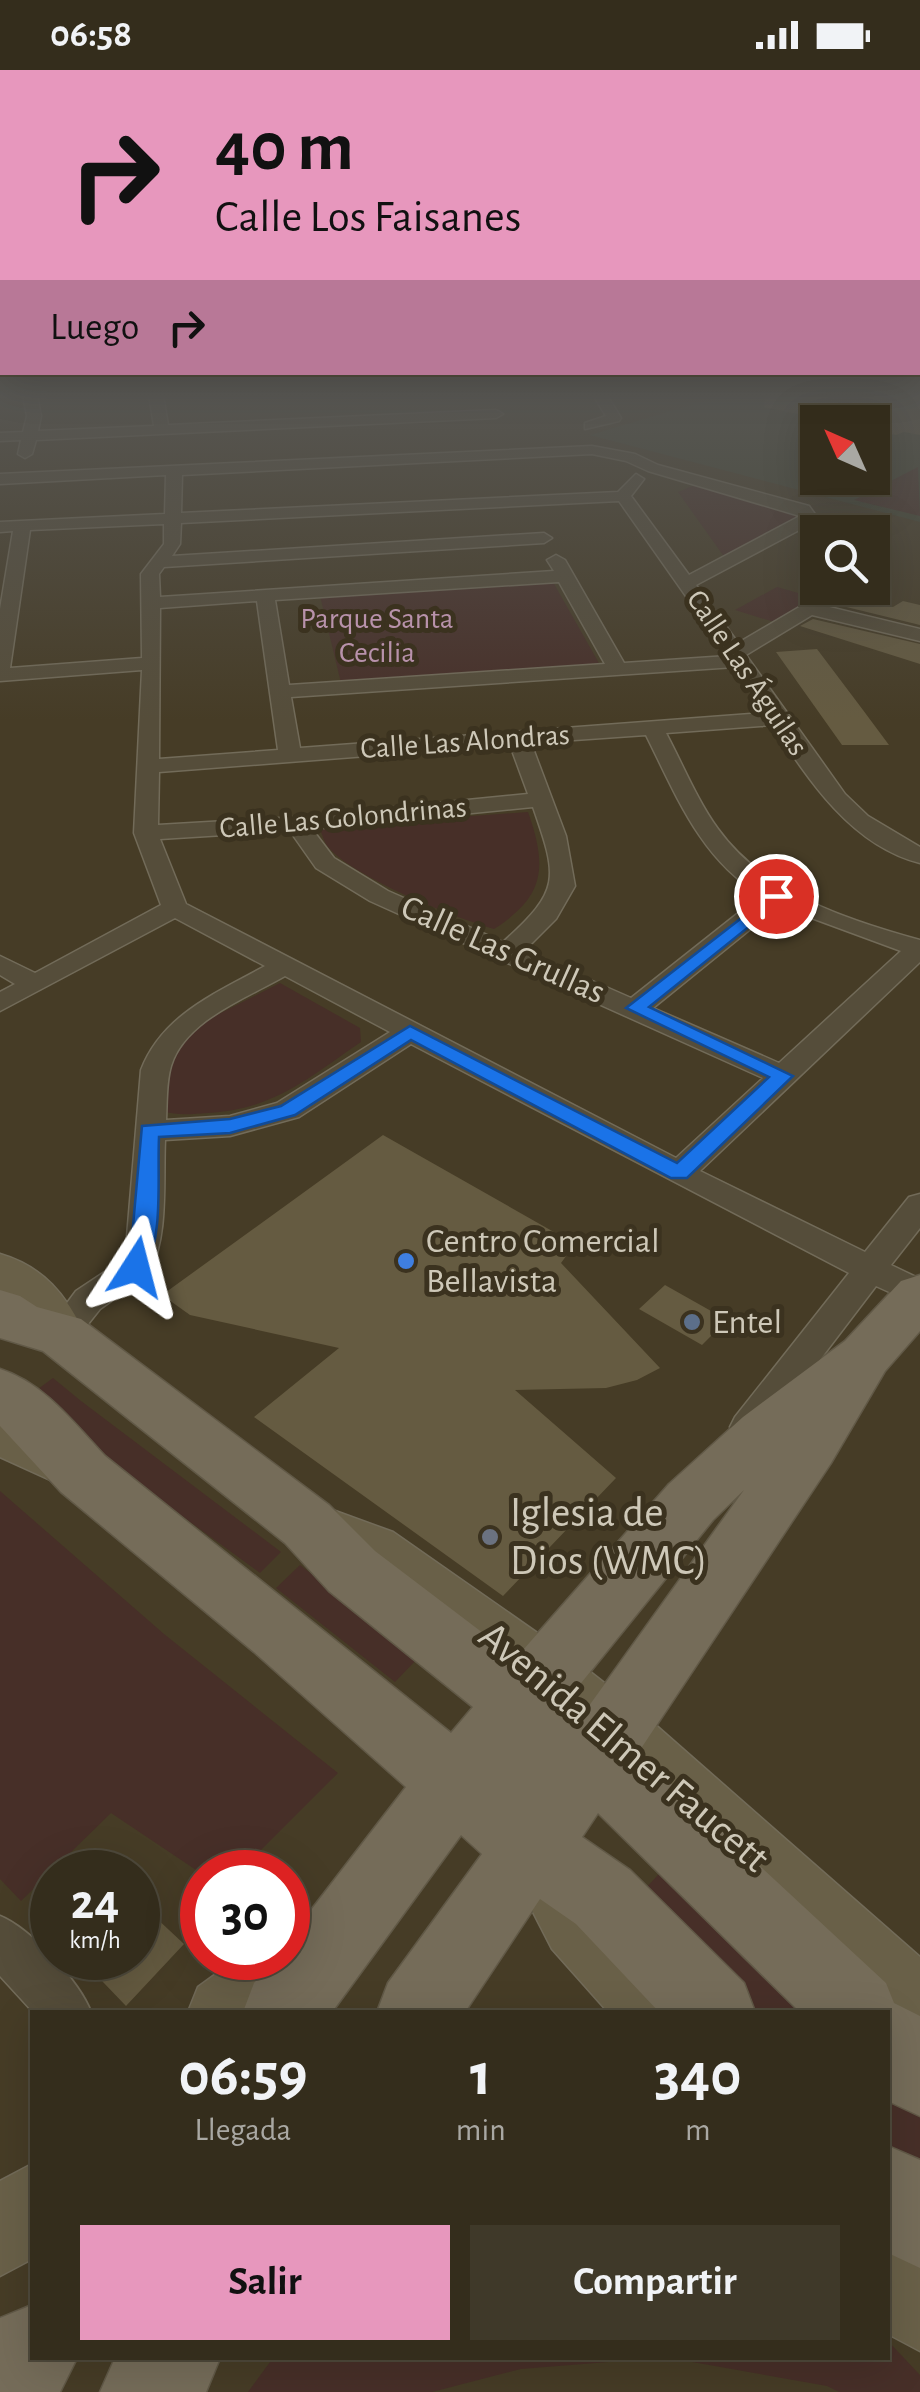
<!DOCTYPE html>
<html lang="es">
<head>
<meta charset="utf-8">
<style>
	body { margin:0; font-family:"Alegreya Sans",sans-serif; background:#3f3929; color:#f1f3f6; height:100vh; display:flex; flex-direction:column; font-size:38px; white-space:nowrap }
	* { box-sizing:border-box; margin:0 }
	p { font-size:32px; color:#a9a8a3 }
	.icon { flex:none; width:55px; height:55px; fill:none; stroke:currentColor; stroke-width:2; stroke-linecap:round; stroke-linejoin:round }
	.map { position:relative; flex:1; overflow:hidden }
	.panel { position:absolute; left:30px; top:1940px; width:860px; height:350px; display:flex; flex-direction:column; background:#342d1c; border-radius:0px; box-shadow:0 10px 40px #0002,0 0 0 2px #4e493b }
	.panel>* { flex:none }
	.guide { position:absolute; left:0px; top:0px; width:920px; height:305px; box-shadow:0 10px 40px #0002,0 0 0 2px #4e493b; background:#e797bd; color:#111; overflow:hidden }
	.needle { width:65px; rotate:315deg }
	.buttons { position:absolute; left:800px; top:335px; display:grid; gap:20px }
	.buttons a { display:grid; place-items:center; width:90px; height:90px; border-radius:0px; background:#342d1c; box-shadow:0 10px 40px #0002,0 0 0 2px #4e493b; font-size:50px }
	.speed { position:absolute; left:30px; top:1780px; display:flex; gap:20px; font-size:50px; font-weight:700; text-align:center }
	.speed>* { display:grid; place-content:center; width:130px; height:130px; border-radius:50%; background:#342d1c; box-shadow:0 10px 40px #0002,0 0 0 2px #4e493b; line-height:1 }
	.speed small { font-size:25px; font-weight:400 }
	.speed .limit { border:15px solid #d22; background:#fff; color:#111 }
	.pin { position:absolute; display:grid; place-items:center; width:85px; height:85px; color:#fff; margin:-42px; border:5px solid #fff; border-radius:50%; box-shadow:0 2px 10px #0007 }
	.me { position:absolute; width:110px; margin:-55px; rotate:9deg; stroke-linejoin:round; filter:drop-shadow(0 0 8px #0008) }
	.turn { display:flex; align-items:center; gap:35px; height:210px; padding:0 50px; font-size:45px }
	.turn .icon { width:130px; height:130px; stroke-width:2.5 }
	.turn b { display:block; font-size:70px; line-height:85px }
	.then { display:flex; align-items:center; height:95px; padding:0 50px; background:#0003; gap:20px; font-size:38px }
	.eta { display:flex; justify-content:space-evenly; align-items:center; height:170px; text-align:center }
	.eta b { font-size:60px; font-weight:700; line-height:70px }
	.primary-button { display:flex; gap:20px; margin-top:auto; padding:20px 50px }
	.primary-button a { flex:1; height:115px; border-radius:0px; background:#e797bd; color:#111; font-size:40px; font-weight:700; line-height:115px; text-align:center }
	.primary-button a+a { background:#3f3929; color:#f1f3f6 }
	.status { display:flex; justify-content:space-between; align-items:center; height:70px; padding:0 50px; background:#342d1c; direction:ltr }
	.status svg { height:28px; fill:currentColor }
	.map>svg:first-child { display:block }
	.medical { fill:#414633; fill-rule:evenodd }
	.green { fill:#472f28 }
	.building { fill:#655b41 }
	.lines { fill:none; stroke-linecap:round; stroke-linejoin:round }
	.street-casing { stroke:#726b59; stroke-width:3 }
	.secondary-casing { stroke:#726b59; stroke-width:3 }
	.primary-casing { stroke:#615947; stroke-width:3 }
	.street { fill:#554d3a; fill-rule:evenodd }
	.secondary { fill:#696048; fill-rule:evenodd }
	.primary { fill:#756c59; fill-rule:evenodd }
	.route { fill:#1a73e8; stroke:#114b97; stroke-width:2.5 }
	.shop-dot { fill:#3f7fe0; stroke:#3b321f; stroke-width:4 }
	.service-dot { fill:#5c6f8a; stroke:#3b321f; stroke-width:4 }
	.worship-dot { fill:#6b7280; stroke:#3b321f; stroke-width:4 }
	.labels { text-anchor:middle; dominant-baseline:central; stroke-width:10; stroke-linejoin:round; paint-order:stroke }
	.far-park-label { font-size:30px; fill:#b892ab; stroke:#3b321f }
	.far-street-label { font-size:30px; fill:#cec8b8; stroke:#3b321f }
	.street-label { font-size:35px; fill:#cec8b8; stroke:#3b321f }
	.poi-label { font-size:35px; fill:#cec8b8; stroke:#3b321f; text-anchor:start }
	.near-poi-label { font-size:42px; fill:#cec8b8; stroke:#3b321f; text-anchor:start }
	.near-street-label { font-size:42px; fill:#cec8b8; stroke:#3b321f }
</style>
</head>
<body>
<div class="status"><b>06:58</b><svg viewBox="0 0 49 12"><path d="M0 12V9h3v3zM5 12V6h3v6zM10 12V3h3v9zM15 12V0h3v12zM26 1h20v11H26zM47 4h2v5h-2z"/></svg></div>
<div class="map">
<svg width="920" height="2322" viewBox="0 0 920 2322">
	<rect width="100%" height="100%" fill="#463c26"/>
	<path class="medical" d="M725 325H920V452L590 365ZM818 352H872V408H818Z"/>
	<path class="green" d="M918 397 920 446 854 430Z
		M695 415 784 440 796 446 794 452 725 488 678 422Z
		M553 512 600 595 341 613 320 526Z
		M777 517 816 528 774 552 735 540Z
		M528 742C547 796 546 826 494 859 453 847 357 809 329 778 324 773 322 763 319 757Z
		M280 913 360 958 361 972C308 1008 275 1039 208 1043 192 1044 178 1046 162 1041L172 979 197 955Z
		M53 1308 81 1331 281 1482 260 1503 23 1330Z
		M0 1421 164 1564 338 1703 239 1802 202 1804 111 1743 21 1831 0 1809Z
		M300 1495 419 1587 395 1612 276 1518Z
		M669 1793 820 1942H743L633 1832Z
		M888 2008 920 2040V2120L888 2088Z
		M888 2271 920 2305V2322H839L827 2316 670 2288H888Z
		M273 2288H658L521 2299 432 2322H248Z"/>
	<path class="building" d="M765 325H920V365L904 362 896 365 872 360V352H837L764 337Z
		M842 523 893 537 903 531 920 535V555L826 532Z
		M813 549 920 574V594L800 556Z
		M817 579 863 640 889 675H842L776 582Z
		M383 1065 575 1174 561 1193 660 1298 637 1310 606 1318 515 1320 616 1408 503 1526 254 1347 339 1278 190 1245 162 1225Z
		M665 1215 727 1250 702 1275 639 1239Z
		M138 1831 184 1874 126 1936 80 1888H138Z"/>
	<g class="lines">
		<g class="street-casing">
			<path id="street" d="M23 325H37L41 346 38 361 154 356 149 325H163L168 355 496 340 503 344 496 348 36 370 32 384 25 388 18 384 21 370 0 371V363L23 362 27 346Z
				M593 325H607L621 348 619 351 585 359V353L606 346Z
				M592 376 635 384 658 395 809 436 817 447 815 450 803 458 696 515 738 573 801 536 817 534 920 559V571L812 545 746 585 845 724 868 746 920 777V793C852 776 808 710 773 655L666 663C683 695 697 730 718 759 764 823 847 850 920 870V892L700 1101 865 1182 909 1127 920 1124V1158L891 1195 920 1209V1236L876 1216 761 1367 748 1372 735 1367 730 1357 735 1347 849 1203 411 974 299 1047 230 1066 165 1070C163 1111 169 1169 148 1205L100 1239 73 1273 61 1277 49 1273 44 1264 76 1221 121 1191 127 1167 141 1000C162 945 216 923 265 896L175 848 0 941V922L15 914 0 905V886L35 903 161 835 134 763 142 600 0 611V539L13 461 0 462V452L165 444 166 405 0 414V404ZM592 384 626 391 648 401 800 446 689 505 631 426 644 409 636 404 618 422 181 443 182 405ZM619 431 728 586 624 593 565 490 556 485 547 490 554 501 160 527 159 504 164 497 544 473 552 468 544 463 172 486 180 474 181 453ZM164 454V474L141 504 142 588 10 598 30 460ZM559 512 605 594 289 615 275 530ZM257 531 278 680 159 689 160 538ZM735 597 765 643 300 678 291 627ZM646 665C676 725 701 790 761 825L631 928 524 881 556 849 575 816 566 766 531 673ZM510 675 528 724 296 747 158 755 159 702ZM533 737C558 809 561 820 503 872L388 821 334 788 312 759ZM290 761 316 798 370 831 763 1008 676 1088 186 834 160 769ZM779 836 901 881 779 993 653 938ZM285 906 390 962 277 1033 230 1046 166 1050C167 1033 166 1013 171 996 185 950 247 928 285 906Z
				M0 1846C30 1858 80 1912 91 1942H33L0 1906Z"/>
		</g>
		<g class="secondary-casing">
			<path id="secondary" d="M0 1184C44 1197 66 1225 85 1264L78 1277 61 1282 44 1277 28 1246 0 1225Z
				M0 1343 89 1383 96 1398 89 1413 70 1419 0 1387Z
				M316 1434 393 1462 566 1583 635 1637 920 1887V1968L888 1950V1942H879L593 1677 524 1621 355 1496 297 1473 289 1457 297 1441Z
				M545 1768 568 1778 600 1831 679 1917 689 1942H608L552 1879 512 1801 522 1778Z
				M301 1848 325 1858 335 1882 325 1906 278 1942H188L198 1917 238 1888H288V1854Z
				M32 2094V2189L0 2206V2111Z
				M888 2166 920 2182V2281L888 2264Z"/>
		</g>
		<g class="primary-casing">
			<path id="primary" d="M920 1205V1261L885 1301 831 1393 638 1683 886 1913 894 1933 920 1946V2046L888 2031V1942H800L598 1743 582 1767 630 1800 744 1913 755 1942H659L576 1854 540 1829 465 1942H377L388 1913 482 1784 461 1765 332 1942H243L254 1913 274 1888H288V1870L406 1717 254 1582 61 1422 0 1356V1299C44 1313 74 1353 105 1386L451 1663 473 1637 329 1521 285 1473 43 1281 0 1268V1220L20 1226 37 1237 81 1249 329 1435 375 1481 516 1588 669 1414 743 1347 845 1271 901 1211ZM744 1420 586 1640 569 1628 713 1450Z
				M888 2076 920 2090V2198L888 2183Z
				M32 2235V2288H77L60 2322H0V2248Z
				M115 2288H220L206 2322H100Z"/>
		</g>
		<use href="#street" class="street"/>
		<use href="#secondary" class="secondary"/>
		<use href="#primary" class="primary"/>
	</g>
	<linearGradient id="sky" x2="0" y2="1"><stop stop-color="#262115"/><stop offset="0.5" stop-color="#575652"/><stop offset="1" stop-color="#575652" stop-opacity="0"/></linearGradient>
	<rect width="920" height="650" fill="url(#sky)"/>
	<path class="route" d="M776 821 784 826 782 830 649 937 793 1006 687 1108H671L411 970 295 1045 230 1063 159 1067C157 1109 164 1165 144 1203H128L125 1197 132 1167 142 1056 230 1049 281 1036 410 956 677 1093 769 1007 626 938Z"/>
	<circle class="shop-dot" cx="406" cy="1191" r="10"/>
	<circle class="service-dot" cx="692" cy="1252" r="10"/>
	<circle class="worship-dot" cx="490" cy="1467" r="10"/>
	<g class="labels">
		<g class="far-park-label">
			<text x="377" y="549">Parque Santa<tspan x="377" dy="34">Cecilia</tspan></text>
		</g>
		<g class="far-street-label">
			<text transform="translate(747 603) rotate(56)">Calle Las Águilas</text>
			<text transform="translate(465 672) rotate(-4)">Calle Las Alondras</text>
			<text transform="translate(343 748) rotate(-5)">Calle Las Golondrinas</text>
		</g>
		<g class="street-label">
			<text transform="translate(503 880) rotate(24)">Calle Las Grullas</text>
		</g>
		<g class="poi-label">
			<text x="426" y="1171">Centro Comercial<tspan x="426" dy="40">Bellavista</tspan></text>
			<text x="712" y="1252">Entel</text>
		</g>
		<g class="near-poi-label">
			<text x="510" y="1443">Iglesia de<tspan x="510" dy="48">Dios (WMC)</tspan></text>
		</g>
		<g class="near-street-label">
			<text transform="translate(624 1677) rotate(40)">Avenida Elmer Faucett</text>
		</g>
	</g>
</svg>
<div class="buttons">
<a><svg class="needle" viewBox="-14 -14 28 28"><path d="M0-13l5 13h-10z" fill="#e53935"/><path d="M0 13l5-13h-10z" fill="#a9a8a3"/></svg></a>
<a><svg class="icon" aria-label="search" viewBox="0 0 24 24"><circle cx="10" cy="10" r="6"/><path d="M15 15l6 6"/></svg></a>
</div>
<div class="speed"><div>24<small>km/h</small></div><div class="limit">30</div></div>
<div class="pin" style="left:776px;top:826px;background:#d93025"><svg class="icon" aria-label="arrive" viewBox="0 0 24 24"><path d="M6 21V4h12l-3 4 3 4H6"/></svg></div>
<svg class="me" style="left:136px;top:1197px" viewBox="-20 -20 40 40"><path d="M0-17L14 15 0 8-14 15z" fill="#1a73e8" stroke="#fff" stroke-width="4"/></svg>
<div class="guide">
<div class="turn"><svg class="icon" aria-label="right" viewBox="0 0 24 24"><path d="M7 20v-9h11M14 6l5 5-5 5"/></svg><div><b>40 m</b>Calle Los Faisanes</div></div>
<div class="then">Luego<svg class="icon" aria-label="right" viewBox="0 0 24 24"><path d="M7 20v-9h11M14 6l5 5-5 5"/></svg></div>
</div>
<section class="panel">
<div class="eta">
<div><b>06:59</b><p>Llegada</p></div>
<div><b>1</b><p>min</p></div>
<div><b>340</b><p>m</p></div>
</div>
<div class="primary-button"><a>Salir</a><a>Compartir</a></div>
</section>
</div>
</body>
</html>
